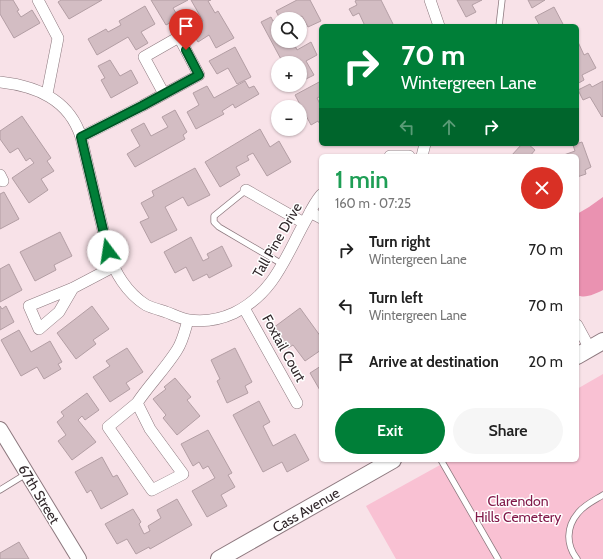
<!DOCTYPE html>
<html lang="en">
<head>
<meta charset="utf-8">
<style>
	body { margin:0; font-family:Cabin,sans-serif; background:#f6f6f6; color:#222; height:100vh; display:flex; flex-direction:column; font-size:15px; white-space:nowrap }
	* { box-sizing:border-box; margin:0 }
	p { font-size:13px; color:#767676 }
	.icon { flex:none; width:22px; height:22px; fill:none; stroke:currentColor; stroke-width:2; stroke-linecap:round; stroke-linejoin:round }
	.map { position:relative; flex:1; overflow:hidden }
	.panel { position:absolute; left:319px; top:154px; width:260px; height:308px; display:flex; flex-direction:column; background:#fff; border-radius:6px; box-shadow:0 1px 3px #0004 }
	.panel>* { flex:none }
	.guide { position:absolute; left:319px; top:24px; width:260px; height:122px; border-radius:6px; box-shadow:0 1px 3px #0004; background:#007f38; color:#fff; overflow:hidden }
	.tools { position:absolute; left:271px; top:12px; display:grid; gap:8px }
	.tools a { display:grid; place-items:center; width:36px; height:36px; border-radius:50%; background:#fff; box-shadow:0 1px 3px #0004; font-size:20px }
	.pin { position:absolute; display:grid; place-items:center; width:34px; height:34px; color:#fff; margin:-41px -17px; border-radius:50% 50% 50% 0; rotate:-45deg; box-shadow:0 0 4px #0007 }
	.pin .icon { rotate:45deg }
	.me { position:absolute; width:44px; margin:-22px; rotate:346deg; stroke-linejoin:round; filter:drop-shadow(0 0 3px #0008) }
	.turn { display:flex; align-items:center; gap:14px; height:84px; padding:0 16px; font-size:18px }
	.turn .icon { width:52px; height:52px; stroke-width:2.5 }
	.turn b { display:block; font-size:28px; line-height:34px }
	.lanes { display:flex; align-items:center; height:38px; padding:0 16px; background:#0003; justify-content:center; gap:20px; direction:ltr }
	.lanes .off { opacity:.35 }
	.round { display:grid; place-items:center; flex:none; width:42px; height:42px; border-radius:21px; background:#f6f6f6 }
	.summary { display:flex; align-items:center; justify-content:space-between; height:68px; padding:0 16px }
	h1 { font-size:24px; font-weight:600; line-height:30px; color:#1e9e55 }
	.cta { display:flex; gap:8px; margin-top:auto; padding:8px 16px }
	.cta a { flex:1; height:46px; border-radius:24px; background:#007f38; color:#fff; font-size:16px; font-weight:600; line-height:46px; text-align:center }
	.cta a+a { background:#f6f6f6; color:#222 }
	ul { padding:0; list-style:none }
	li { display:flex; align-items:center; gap:12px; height:56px; padding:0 16px }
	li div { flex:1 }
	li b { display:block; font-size:15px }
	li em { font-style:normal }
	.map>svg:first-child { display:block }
	.green { fill:#f9c1d3 }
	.water { fill:#ea92b1 }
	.building { fill:#d3bdc3; stroke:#b39ea4 }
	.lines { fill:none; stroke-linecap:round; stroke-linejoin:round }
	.service-casing { stroke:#8d797f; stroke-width:7 }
	.minor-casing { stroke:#8d797f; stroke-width:12 }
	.tertiary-casing { stroke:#8d797f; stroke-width:16 }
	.secondary-casing { stroke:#8d797f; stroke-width:18 }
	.service { stroke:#fff; stroke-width:5.5 }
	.minor { stroke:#fff; stroke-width:11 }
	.tertiary { stroke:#fff; stroke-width:14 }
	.secondary { stroke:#fff; stroke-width:16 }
	.route-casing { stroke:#005324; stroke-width:10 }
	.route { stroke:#007f38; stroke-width:7 }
	.labels { text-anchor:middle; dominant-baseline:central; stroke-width:3; stroke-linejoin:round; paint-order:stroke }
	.street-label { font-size:14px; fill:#30272a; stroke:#fff }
	.park-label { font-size:14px; fill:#811a4a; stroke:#fff }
</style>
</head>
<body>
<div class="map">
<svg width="603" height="559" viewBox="0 0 603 559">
	<rect width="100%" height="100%" fill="#f8e2e8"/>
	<path class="green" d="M603 374V559H396L366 506 449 460H577V389Z"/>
	<path class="water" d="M603 197V290C595 294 585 299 577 295V214L589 207Z"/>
	<path class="building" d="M0 0H13L19 10 17 11 21 17 32 10 40 23 14 38 0 14Z
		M61 0H102L69 19 58 2Z
		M151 0H188L173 8 179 18 166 25Z
		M191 0H211L208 1 215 13 218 11 234 38 216 48 209 35 198 42 190 29 203 21Z
		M297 0H310L321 21 308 27 302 16 296 19H278V41H293L297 50 311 42 317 55 306 61 314 75 300 82V63H283L261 22 271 17 273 21 279 17 276 11Z
		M357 0H381L394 26H365L359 13 353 16 349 9 357 5 355 1Z
		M457 0H482L472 5 476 12 466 17Z
		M528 0H545L532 8Z
		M145 6 155 24 141 32 148 43 136 50 128 37 97 55 88 39 106 29 108 32 121 25 119 21Z
		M554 7 564 26H540L535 17Z
		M578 42 584 55 588 53 596 68 582 75 584 80 577 84Z
		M235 47 251 77 237 84 228 68 217 74 209 61Z
		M110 60 120 76 131 70 138 83 111 98 101 80 105 78 98 66Z
		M245 81 249 88 254 86 259 94 235 108 233 104 222 111 224 114 196 129 187 112 199 105 193 93 207 86 214 98Z
		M321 81V96L317 98 321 106V126L318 121 311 125 295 95Z
		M603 81V116L602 117 590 97 583 100 578 90 590 84 592 87Z
		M175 110 187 132 183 135 185 139 135 167 127 154 140 146 131 130 144 123 151 136 168 127 162 117Z
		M22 116 51 158 47 161 54 171 41 179 48 190 29 203 12 178 34 163 30 158 26 161 18 148 10 153 0 139V131Z
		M260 129 270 147 279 141 291 162 267 176 253 153 247 156 249 160 236 167 240 175 220 187 205 162Z
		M582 142 591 167 585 170 586 174 577 177V156H561L575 151 573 145Z
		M522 144H528L535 150 530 156H511Z
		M195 168 210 195 188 206 183 197 165 207 177 230 151 243 140 222 149 218 141 203 154 196 152 191Z
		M4 192 19 219 0 229V194Z
		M60 232 72 256 54 265 56 270 35 281 20 252Z
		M191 237 203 261 209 258 207 254 222 246 232 266 209 278 207 274 193 281 186 267 175 273 164 252Z
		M9 264 22 290 0 302V269Z
		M0 306 2 309 6 306 14 322 0 330Z
		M92 306 109 329 93 340 96 344 76 359 57 333Z
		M300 308 321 337V350L305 361 293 345 288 348 273 328Z
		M19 330 31 352 50 341 62 362 58 364 61 369 44 379 37 367 21 376 1 340Z
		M127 348 143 372 126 383 130 389 110 402 93 377 110 366 106 361Z
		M235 348 252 382 245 386 248 393 227 403 217 381 220 379 211 360Z
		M321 366V392L310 373Z
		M175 378 191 397 187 400 200 416 177 435 163 418 166 415 153 399 166 389 164 387Z
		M87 393 99 410 85 420 82 416 78 420 96 442 72 460 58 441 66 435 57 422 64 416 61 412Z
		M259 401 270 422 263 426 273 446 295 434 309 460 287 472 282 462 263 472 233 415Z
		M208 430 232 473 228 475 235 487 221 495 227 506 207 517 192 491 215 478 208 466 203 469 199 462 193 466 181 444Z
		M102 457 113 477 117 475 128 494 101 509 91 490 87 493 75 472Z
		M177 499 192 525 150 549 149 547 136 554 127 539 117 544 105 524 133 509 141 522 139 524 144 534 150 531 148 526 161 518 157 510Z
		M19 542 29 559H0V553Z"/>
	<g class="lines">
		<g class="service-casing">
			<path id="service" d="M499 26 502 0
				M246 190 214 216V222L219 227 282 264
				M441 460 498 559
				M0 490 26 474
				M577 559C566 545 566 527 578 513 584 505 595 500 603 495"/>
		</g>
		<g class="minor-casing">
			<path id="minor" d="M38 0 58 38 47 94
				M430 0 439 26
				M0 82C36 86 69 99 81 137L108 251C114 272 127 293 146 305 152 308 160 310 166 312 174 315 182 319 189 320 204 322 221 319 234 313 275 293 286 255 307 218 311 210 315 202 321 195
				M81 137 142 106 199 75 179 37 144 57 164 94
				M390 156H409
				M422 156 425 144
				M0 175 3 181
				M246 190 304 223
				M310 212 321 218
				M73 288 59 312 39 329 29 306 73 288 113 267
				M244 308 297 403
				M577 325 590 349
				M137 403 150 429 183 474 152 490 108 427Z
				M137 403C149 385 165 369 177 350 183 341 185 330 188 320"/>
		</g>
		<g class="tertiary-casing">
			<path id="tertiary" d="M0 429 79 559"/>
		</g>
		<g class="secondary-casing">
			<path id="secondary" d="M577 356 603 341
				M219 559 393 460"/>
		</g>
		<use href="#service" class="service"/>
		<use href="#minor" class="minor"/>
		<use href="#tertiary" class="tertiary"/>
		<use href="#secondary" class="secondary"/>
	</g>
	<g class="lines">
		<g class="route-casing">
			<path id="route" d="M108 251 81 137 142 106 199 75 186 50"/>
		</g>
		<use href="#route" class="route"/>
	</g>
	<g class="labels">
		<g class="street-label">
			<text transform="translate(277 240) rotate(-60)">Tall Pine Drive</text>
			<text transform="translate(284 348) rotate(61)">Foxtail Court</text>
			<text transform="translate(39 494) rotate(59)">67th Street</text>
			<text transform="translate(306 510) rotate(-30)">Cass Avenue</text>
		</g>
		<g class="park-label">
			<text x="518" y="501">Clarendon<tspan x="518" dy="16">Hills Cemetery</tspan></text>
		</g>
	</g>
</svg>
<div class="tools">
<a><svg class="icon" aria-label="search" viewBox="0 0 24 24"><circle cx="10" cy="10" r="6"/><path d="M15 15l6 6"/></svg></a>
<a>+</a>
<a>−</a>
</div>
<div class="pin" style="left:186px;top:50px;background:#d93025"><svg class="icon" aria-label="arrive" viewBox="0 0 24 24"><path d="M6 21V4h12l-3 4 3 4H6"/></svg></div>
<svg class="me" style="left:108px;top:251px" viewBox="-20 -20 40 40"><circle r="19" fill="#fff"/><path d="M0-13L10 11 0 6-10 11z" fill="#007f38"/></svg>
<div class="guide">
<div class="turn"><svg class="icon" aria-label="right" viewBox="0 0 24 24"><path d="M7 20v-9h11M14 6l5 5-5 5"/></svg><div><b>70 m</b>Wintergreen Lane</div></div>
<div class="lanes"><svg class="icon off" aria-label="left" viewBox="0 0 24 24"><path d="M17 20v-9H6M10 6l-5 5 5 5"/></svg><svg class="icon off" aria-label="ahead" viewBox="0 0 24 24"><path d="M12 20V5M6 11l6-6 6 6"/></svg><svg class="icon" aria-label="right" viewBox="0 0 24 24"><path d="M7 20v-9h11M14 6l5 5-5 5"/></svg></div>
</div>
<section class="panel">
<div class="summary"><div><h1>1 min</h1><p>160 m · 07:25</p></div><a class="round" style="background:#d93025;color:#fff"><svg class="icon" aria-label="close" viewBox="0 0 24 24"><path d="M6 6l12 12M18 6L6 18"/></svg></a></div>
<ul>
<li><svg class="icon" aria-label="right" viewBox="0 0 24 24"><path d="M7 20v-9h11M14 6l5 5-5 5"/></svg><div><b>Turn right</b><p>Wintergreen Lane</p></div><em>70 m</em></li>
<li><svg class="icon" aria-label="left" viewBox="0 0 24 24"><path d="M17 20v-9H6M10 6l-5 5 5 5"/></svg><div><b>Turn left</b><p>Wintergreen Lane</p></div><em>70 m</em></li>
<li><svg class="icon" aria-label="arrive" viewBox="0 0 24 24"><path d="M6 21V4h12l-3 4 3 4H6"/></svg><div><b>Arrive at destination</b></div><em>20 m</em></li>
</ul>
<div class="cta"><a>Exit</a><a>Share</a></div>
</section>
</div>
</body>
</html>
